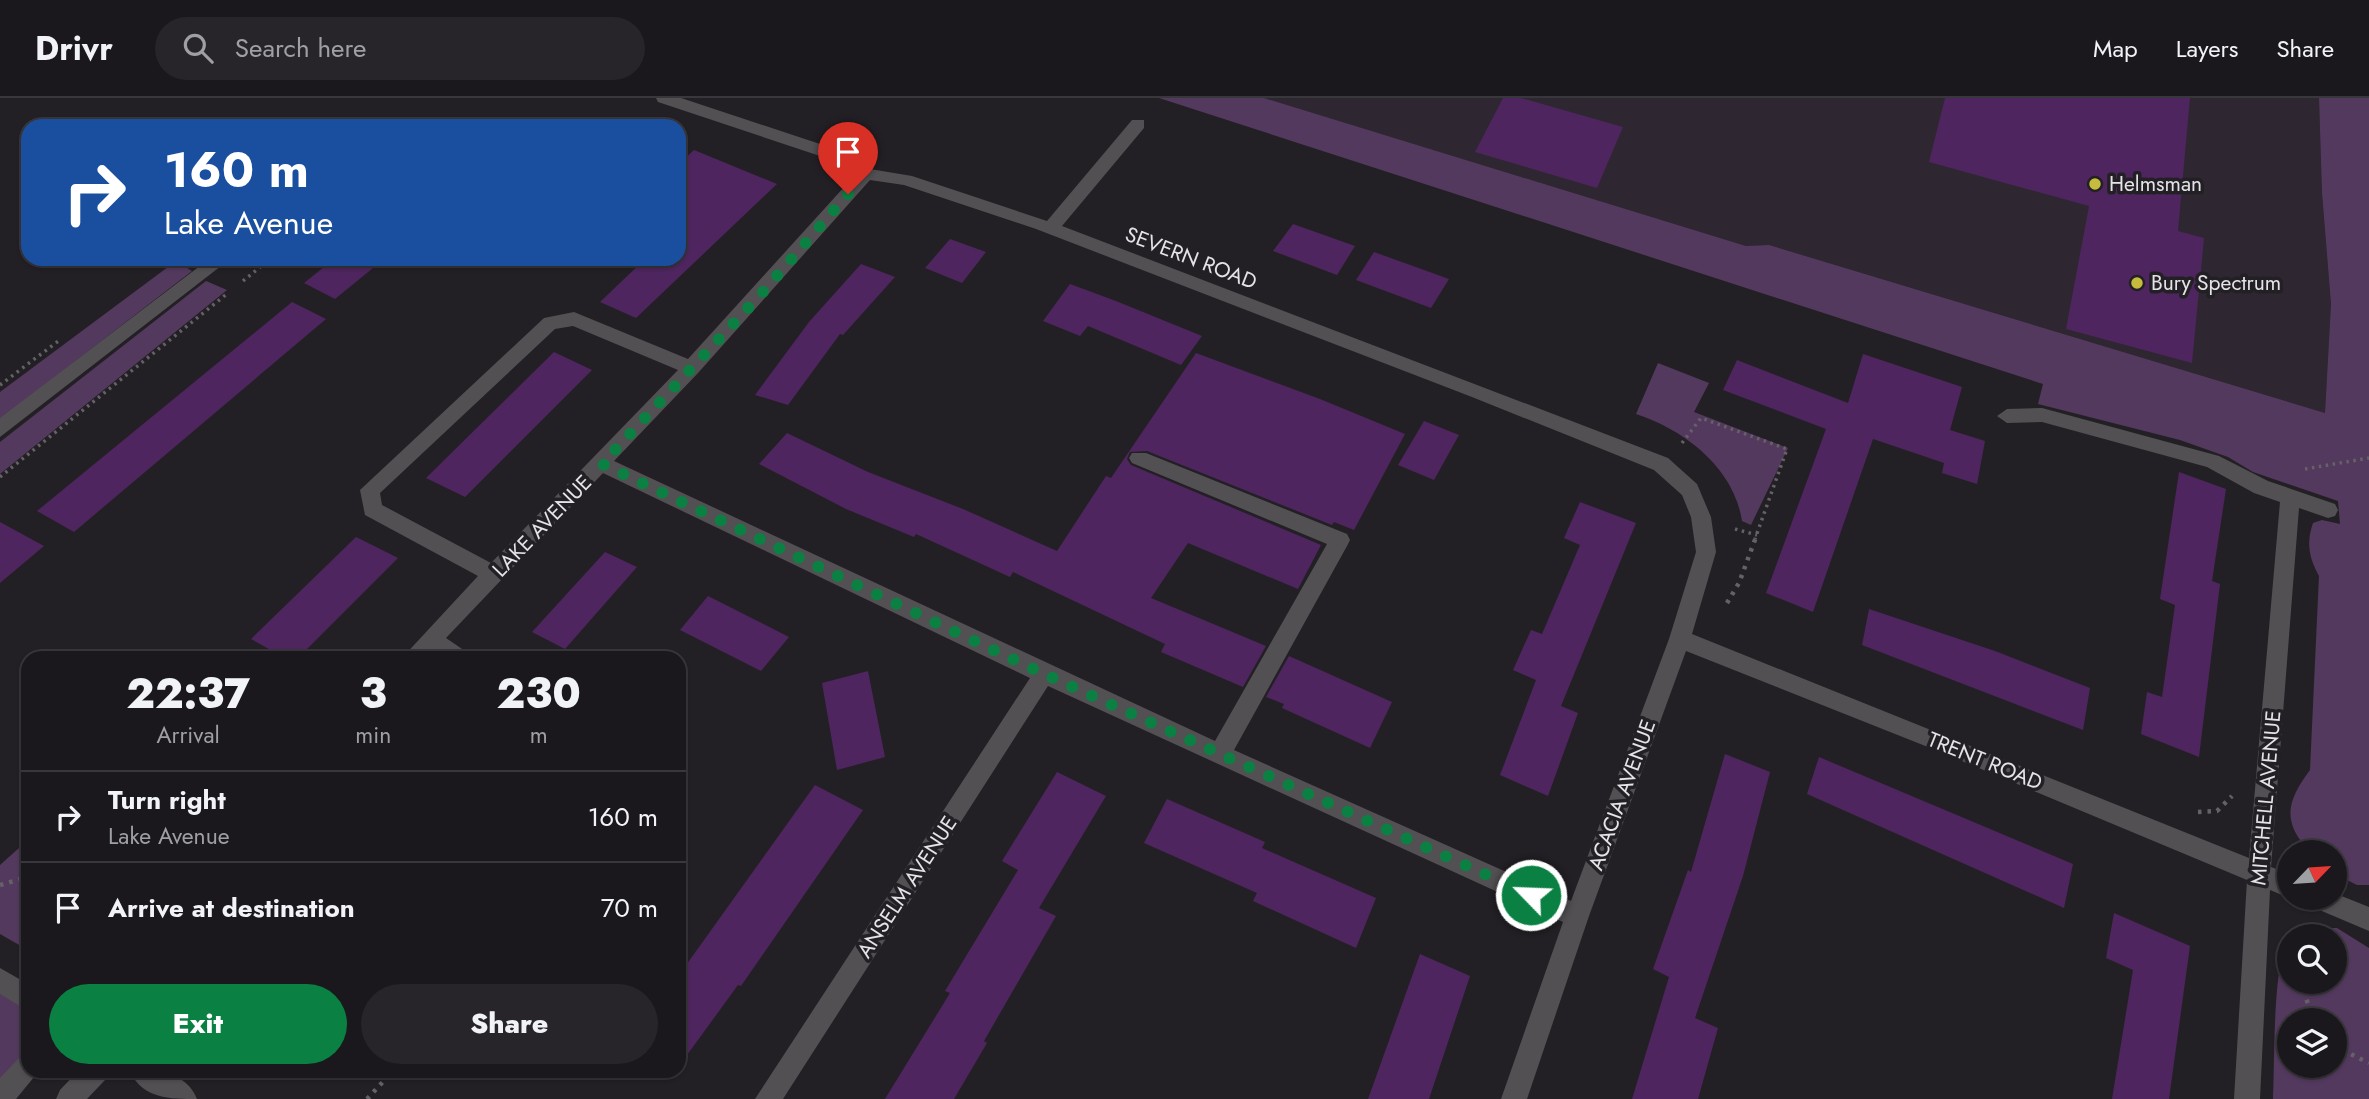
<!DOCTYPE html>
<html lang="en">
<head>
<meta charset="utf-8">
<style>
	body { margin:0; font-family:Jost,sans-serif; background:#272529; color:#f1f3f6; height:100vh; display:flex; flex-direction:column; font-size:26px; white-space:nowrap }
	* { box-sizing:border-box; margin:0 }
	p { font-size:23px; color:#9fa0a3 }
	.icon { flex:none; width:38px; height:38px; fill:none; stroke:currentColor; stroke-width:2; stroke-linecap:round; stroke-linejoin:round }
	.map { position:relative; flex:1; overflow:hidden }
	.drawer { position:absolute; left:21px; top:553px; width:665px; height:427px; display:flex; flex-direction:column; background:#1a181c; border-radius:21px; box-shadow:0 2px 5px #0004,0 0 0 2px #38373b }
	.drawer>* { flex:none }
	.banner { position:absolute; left:21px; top:21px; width:665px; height:147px; border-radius:21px; box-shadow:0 2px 5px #0004,0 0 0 2px #38373b; background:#1a4fa0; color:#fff; overflow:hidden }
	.needle { width:46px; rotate:65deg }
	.buttons { position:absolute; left:2277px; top:742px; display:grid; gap:14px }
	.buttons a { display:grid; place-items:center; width:70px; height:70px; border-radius:50%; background:#1a181c; box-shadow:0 2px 5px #0004,0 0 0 2px #38373b; font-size:35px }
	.pin { position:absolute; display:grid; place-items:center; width:60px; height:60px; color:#fff; margin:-72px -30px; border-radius:50% 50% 50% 0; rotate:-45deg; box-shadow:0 0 7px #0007 }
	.pin .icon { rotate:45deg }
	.me { position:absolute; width:77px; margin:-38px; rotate:294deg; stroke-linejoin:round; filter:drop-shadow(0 0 5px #0008) }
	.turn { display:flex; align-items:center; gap:24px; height:147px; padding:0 28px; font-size:32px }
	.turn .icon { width:91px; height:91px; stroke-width:2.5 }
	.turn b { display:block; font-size:49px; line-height:60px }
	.eta { display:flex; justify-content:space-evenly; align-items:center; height:119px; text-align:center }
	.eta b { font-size:42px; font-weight:800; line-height:49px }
	.action { display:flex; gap:14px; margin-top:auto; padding:14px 28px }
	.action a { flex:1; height:80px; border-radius:42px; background:#0b8043; color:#fff; font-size:28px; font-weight:800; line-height:80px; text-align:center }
	.action a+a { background:#272529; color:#f1f3f6 }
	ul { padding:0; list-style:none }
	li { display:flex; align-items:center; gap:21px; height:91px; padding:0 28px; border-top:2px solid #38373b }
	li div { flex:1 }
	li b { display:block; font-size:26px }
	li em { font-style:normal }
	header { display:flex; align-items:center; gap:42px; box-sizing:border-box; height:98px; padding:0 35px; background:#1a181c; border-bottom:2px solid #38373b }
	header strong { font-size:33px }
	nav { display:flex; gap:38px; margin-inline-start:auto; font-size:24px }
	.search { width:490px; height:63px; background:#272529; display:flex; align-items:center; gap:18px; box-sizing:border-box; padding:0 24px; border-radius:38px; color:#9fa0a3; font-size:26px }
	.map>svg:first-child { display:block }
	.built { fill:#2e2731 }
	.green { fill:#53395e; fill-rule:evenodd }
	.building { fill:#4e255e }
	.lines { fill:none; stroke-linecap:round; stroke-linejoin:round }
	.path-far1 { stroke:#656267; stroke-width:3.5; stroke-dasharray:2.5 4.5; stroke-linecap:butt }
	.path { stroke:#656267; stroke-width:4.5; stroke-dasharray:3.5 6; stroke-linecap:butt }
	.minor { fill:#525053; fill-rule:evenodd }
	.route { stroke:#0b8043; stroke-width:12; stroke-dasharray:0 21.6 }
	.poi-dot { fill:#c5bc3d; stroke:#232025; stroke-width:2.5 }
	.labels { text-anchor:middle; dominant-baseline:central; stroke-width:7; stroke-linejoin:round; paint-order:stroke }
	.poi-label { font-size:21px; fill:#e5e3e7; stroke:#232025; text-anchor:start }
	.street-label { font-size:21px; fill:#e5e3e7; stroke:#232025 }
</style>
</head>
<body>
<header>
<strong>Drivr</strong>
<div class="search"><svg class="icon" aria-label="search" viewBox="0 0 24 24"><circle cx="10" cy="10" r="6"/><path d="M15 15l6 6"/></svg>Search here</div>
<nav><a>Map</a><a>Layers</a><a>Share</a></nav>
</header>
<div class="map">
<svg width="2369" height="1001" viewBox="0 0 2369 1001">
	<rect width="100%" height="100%" fill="#232025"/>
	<path class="built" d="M1264 0H2319L2322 95 2331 206 2325 315 1769 147 1746 148Z"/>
	<path class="green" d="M1159 0H1264L1746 148 1769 147 2325 315 2331 206 2322 95 2319 0H2369V787H2357L2335 776 2334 754H2310C2281 723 2287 703 2310 672L2319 478C2309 460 2306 445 2313 425L2322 422 2340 426 2338 403 2253 374 2228 359 2180 342 2038 306 2043 286Z
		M176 163 192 173 0 321V294Z
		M206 183 227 192 0 376V344Z
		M1658 265 1709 285 1694 314 1788 350 1751 427 1742 423C1734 370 1685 332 1636 316Z
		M28 742V852L0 836V767Z
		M2314 830H2337L2369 850V1001H2273C2275 966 2272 866 2289 841V884H2334V838H2291L2293 835ZM2289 922H2334V968H2289Z
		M0 882 28 900V969L0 999Z"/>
	<path class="building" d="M1503 0H1521L1623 29 1597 90 1475 54Z
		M1945 0H2190L2178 133 2204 140 2192 265 2066 231 2089 108 1929 64Z
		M694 52 777 86 636 220 600 204 645 161H679V66Z
		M1293 126 1355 148 1337 177 1273 153Z
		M950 141 986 154 962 185 925 170Z
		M1374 154 1449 181 1431 210 1356 182Z
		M334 161H384L335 201 304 185Z
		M861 166 895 179 843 237 840 236 788 307 755 297 809 224Z
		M1070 186 1116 203 1202 238 1181 267 1088 228 1080 238 1043 223Z
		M292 204 326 221 74 434 37 413Z
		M554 254 592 272 465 399 426 380Z
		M1196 255 1320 301 1405 336 1354 432 1334 424 1332 427 1147 353 1130 354 1127 361 1131 367 1321 447 1298 491 1188 445 1151 500 1266 548 1243 589 1161 554 1165 546 1013 474 1010 479 916 436 914 439 846 411 759 366 787 335 868 374 963 411 1057 453 1106 378 1111 380Z
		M1863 256 1962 289 1950 332 1985 343 1977 386 1942 375 1944 365 1873 341 1813 514 1766 495 1826 331 1723 292 1737 262 1848 305Z
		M1424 323 1459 337 1434 382 1398 367Z
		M2179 374 2226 391 2212 483 2220 486 2199 659 2141 636 2147 594 2162 599 2175 507 2160 501Z
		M1580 404 1636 425 1561 608 1578 615 1548 698 1500 677 1536 582 1513 572 1531 532 1542 536 1580 447 1564 440Z
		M0 424 44 448 0 485Z
		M356 439 398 460 298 560H285L251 541Z
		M605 454 637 469 565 551 532 534Z
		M708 498 789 539 761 573 680 532Z
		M1869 511 1995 553 2090 590 2083 632 1862 547Z
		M1289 558 1392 604 1370 650 1282 610 1284 606 1266 599Z
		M868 573 885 659 837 672 822 585Z
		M1725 656 1770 674 1743 778 1695 920 1718 930 1698 1001H1632L1669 879 1653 871 1688 772 1691 774Z
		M1819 659 2073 766 2064 810 1807 696Z
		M1057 674 1106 698 1039 810 1056 818 984 943 987 945 954 1001H885L950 895 945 893 1018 772 1002 763Z
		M815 687 863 712 741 888 738 887 679 968V877Z
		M1167 701 1265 744 1262 750 1376 800 1356 850 1253 803 1257 795 1144 745Z
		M2114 815 2190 848 2169 1001H2112L2133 872 2106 860Z
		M1420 856 1470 878 1429 1001H1368Z"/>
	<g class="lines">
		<path class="path-far1" d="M243 183 270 161
			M0 287 61 241
			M1682 345 1701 320 1787 351 1755 441
			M2305 371 2369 360
			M0 379 228 195
			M1735 431 1757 437"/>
		<path class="path" d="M1727 505 1739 485 1756 439
			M2198 714 2217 713 2232 698
			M0 787 28 779
			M2300 884 2314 922
			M2334 948 2369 965
			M367 1001 393 973"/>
		<path class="minor" d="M656 0H681L835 51 870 71 912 78 1047 123 1132 22H1144V30L1062 128 1668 360 1697 386 1711 419 1716 454 1692 536 2249 760 2280 404 2254 395 2207 369 2042 324 2007 325 1997 318 2007 311 2042 310 2219 358 2268 383 2335 406 2338 412 2335 418 2328 420 2299 410 2271 769 2289 776V800L2270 792 2260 1001H2234L2247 782 1938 653 1686 553 1589 818 1527 1001H1501L1563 824 1048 588 783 1001H755L1030 580 603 375 446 540 465 553 468 560H440L432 554 427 560H402L478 478 365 417 360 392 544 220 574 214 688 261 855 77 823 59 658 4ZM870 82 904 87 1036 131 1472 299 1654 372 1682 397 1691 419 1696 454 1669 541 1571 803 1234 652 1347 448 1350 442 1347 436 1146 355H1132L1129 360 1132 365 1327 446 1215 643 614 363 698 275ZM573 228 678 272 491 465 382 407 380 395 555 231Z
			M209 161H230L0 339V320Z
			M2334 795 2369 809V833L2310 808 2306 800H2334Z
			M0 870 28 886V913L0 896Z
			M28 956V973H39L16 1001H0V980L19 960Z
			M78 973H109L105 982 87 1001H56L60 992Z
			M130 973C156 973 186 973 197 1001 171 1001 142 1001 130 973Z"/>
	</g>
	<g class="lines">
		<path class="route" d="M848 96 762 195 602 366 1044 576 1531 797"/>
	</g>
	<g class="poi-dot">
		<circle cx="2095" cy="86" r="7"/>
		<circle cx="2137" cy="185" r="7"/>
	</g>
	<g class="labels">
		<g class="poi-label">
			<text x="2109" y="86">Helmsman</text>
			<text x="2151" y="185">Bury Spectrum</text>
		</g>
		<g class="street-label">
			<text transform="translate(1191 160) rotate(21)">SEVERN ROAD</text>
			<text transform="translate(542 428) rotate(-46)">LAKE AVENUE</text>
			<text transform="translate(1985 663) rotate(22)">TRENT ROAD</text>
			<text transform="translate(1622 697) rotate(-70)">ACACIA AVENUE</text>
			<text transform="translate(2266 700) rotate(-85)">MITCHELL AVENUE</text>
			<text transform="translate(907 789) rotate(-57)">ANSELM AVENUE</text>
		</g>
	</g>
</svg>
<div class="buttons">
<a><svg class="needle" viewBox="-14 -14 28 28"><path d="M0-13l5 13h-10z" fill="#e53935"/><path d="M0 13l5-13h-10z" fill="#9fa0a3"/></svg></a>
<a><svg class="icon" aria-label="search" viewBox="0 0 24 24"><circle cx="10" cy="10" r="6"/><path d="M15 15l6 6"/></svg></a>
<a><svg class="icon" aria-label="layers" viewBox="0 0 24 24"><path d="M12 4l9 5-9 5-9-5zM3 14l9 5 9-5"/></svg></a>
</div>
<div class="pin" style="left:848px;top:96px;background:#d93025"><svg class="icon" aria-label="arrive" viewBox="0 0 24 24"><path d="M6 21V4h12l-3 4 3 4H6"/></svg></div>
<svg class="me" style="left:1531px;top:797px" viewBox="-20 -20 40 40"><circle r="17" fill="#0b8043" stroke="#fff" stroke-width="3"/><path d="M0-11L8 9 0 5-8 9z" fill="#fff"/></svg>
<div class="banner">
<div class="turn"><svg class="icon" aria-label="right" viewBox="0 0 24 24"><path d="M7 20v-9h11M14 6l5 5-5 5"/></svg><div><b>160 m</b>Lake Avenue</div></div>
</div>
<section class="drawer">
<div class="eta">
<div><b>22:37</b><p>Arrival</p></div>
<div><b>3</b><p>min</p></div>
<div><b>230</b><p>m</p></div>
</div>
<ul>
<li><svg class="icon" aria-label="right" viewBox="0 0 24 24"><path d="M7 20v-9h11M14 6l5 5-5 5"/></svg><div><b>Turn right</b><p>Lake Avenue</p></div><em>160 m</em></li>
<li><svg class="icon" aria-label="arrive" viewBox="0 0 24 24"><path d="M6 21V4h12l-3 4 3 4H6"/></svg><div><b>Arrive at destination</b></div><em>70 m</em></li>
</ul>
<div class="action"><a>Exit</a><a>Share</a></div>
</section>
</div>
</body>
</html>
